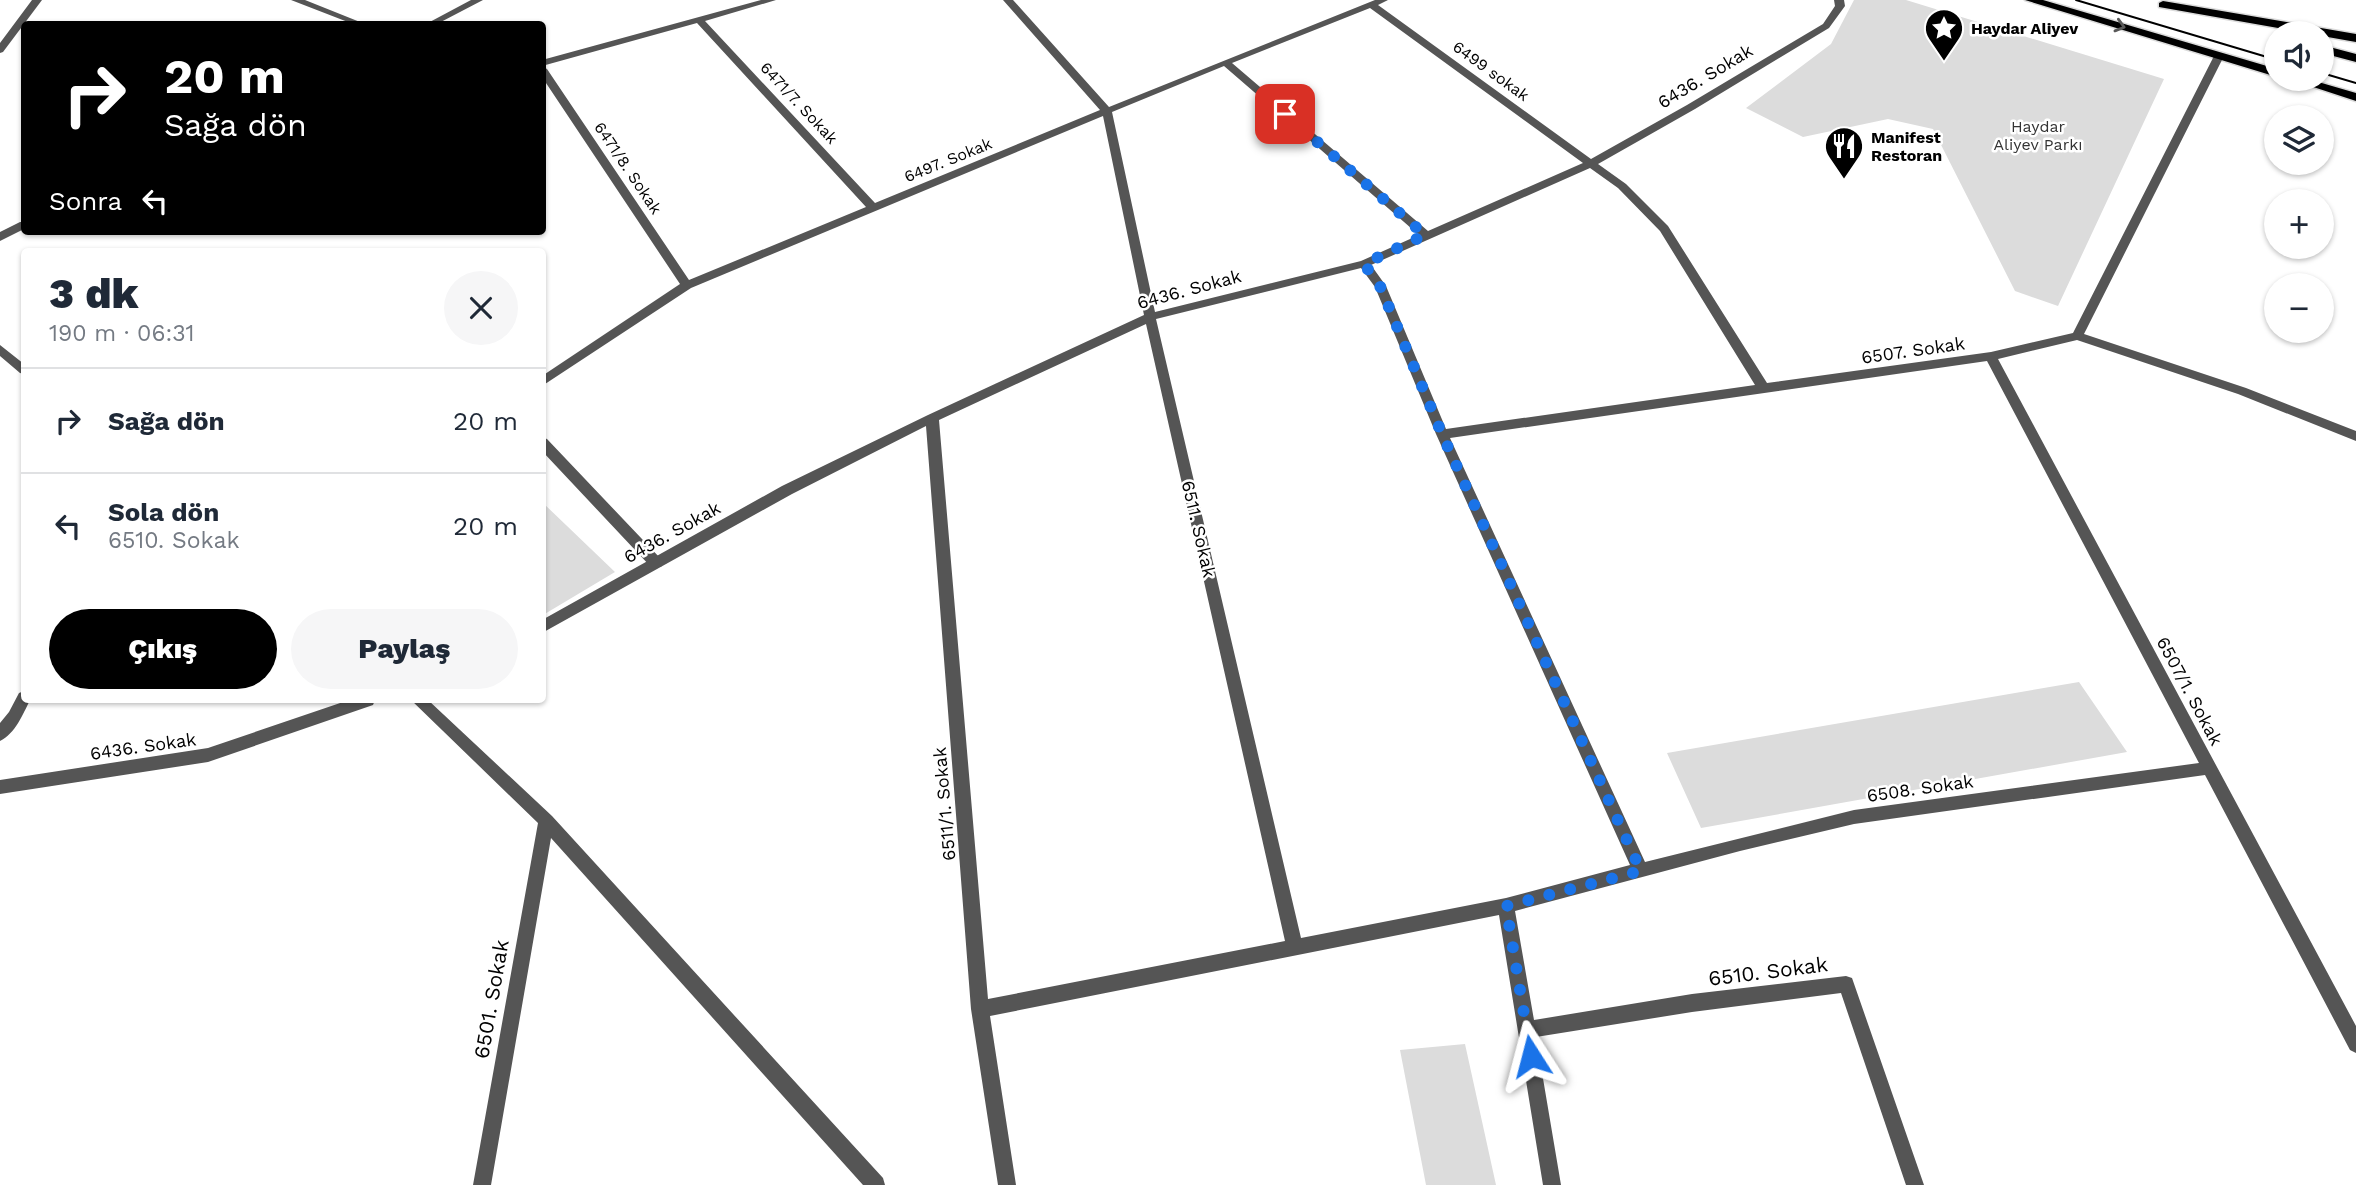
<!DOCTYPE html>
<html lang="tr">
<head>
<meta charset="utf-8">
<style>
	body { margin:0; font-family:"Work Sans",sans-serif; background:#f6f6f7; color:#1f2937; height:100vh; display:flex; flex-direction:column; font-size:26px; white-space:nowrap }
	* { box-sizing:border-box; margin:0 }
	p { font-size:23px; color:#747a83 }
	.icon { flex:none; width:38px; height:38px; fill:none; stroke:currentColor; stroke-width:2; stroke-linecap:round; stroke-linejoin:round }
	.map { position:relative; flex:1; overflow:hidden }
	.panel { position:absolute; left:21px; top:248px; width:525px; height:455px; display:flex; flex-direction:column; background:#fff; border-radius:7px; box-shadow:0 2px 5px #0004 }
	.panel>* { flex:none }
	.banner { position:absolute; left:21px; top:21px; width:525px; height:214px; border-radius:7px; box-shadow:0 2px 5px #0004; background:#000; color:#fff; overflow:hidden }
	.buttons { position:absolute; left:2264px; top:21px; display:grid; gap:14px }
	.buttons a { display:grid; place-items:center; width:70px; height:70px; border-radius:50%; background:#fff; box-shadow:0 2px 5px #0004; font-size:35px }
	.pin { position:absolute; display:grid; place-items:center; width:60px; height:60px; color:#fff; margin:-30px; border-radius:14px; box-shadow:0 4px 10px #0006 }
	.me { position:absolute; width:77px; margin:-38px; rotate:351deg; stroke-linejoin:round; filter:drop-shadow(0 0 5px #0008) }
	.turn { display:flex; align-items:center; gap:24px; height:147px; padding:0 28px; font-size:32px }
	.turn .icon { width:91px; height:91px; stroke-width:2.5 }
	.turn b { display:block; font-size:49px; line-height:60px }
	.then { display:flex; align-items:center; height:66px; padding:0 28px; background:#0003; gap:14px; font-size:26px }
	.round { display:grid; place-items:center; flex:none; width:74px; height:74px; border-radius:37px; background:#f6f6f7 }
	.summary { display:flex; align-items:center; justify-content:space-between; height:119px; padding:0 28px }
	h1 { font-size:42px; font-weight:800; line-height:52px }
	.action { display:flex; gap:14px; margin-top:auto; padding:14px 28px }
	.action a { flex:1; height:80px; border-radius:42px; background:#000; color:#fff; font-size:28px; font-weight:800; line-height:80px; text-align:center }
	.action a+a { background:#f6f6f7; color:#1f2937 }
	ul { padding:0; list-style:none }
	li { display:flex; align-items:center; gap:21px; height:105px; padding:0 28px; border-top:2px solid #e0e1e3 }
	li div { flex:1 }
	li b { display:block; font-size:26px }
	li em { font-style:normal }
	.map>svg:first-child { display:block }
	.green { fill:#dcdcdc }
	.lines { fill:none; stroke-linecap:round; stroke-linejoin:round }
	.primary-casing { stroke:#dbdbdb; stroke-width:3 }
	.service { fill:#555; fill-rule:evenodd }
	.minor { fill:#555; fill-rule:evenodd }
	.tertiary { fill:#555; fill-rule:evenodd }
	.primary { fill:#000; fill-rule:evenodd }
	.tram { stroke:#000; stroke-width:2 }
	.oneway { stroke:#595959 }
	.route { stroke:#1a73e8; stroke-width:12; stroke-dasharray:0 21.6 }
	.labels { text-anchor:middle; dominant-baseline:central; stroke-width:5; stroke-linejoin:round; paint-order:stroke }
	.far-poi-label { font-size:16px; font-weight:bold; fill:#000; stroke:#fff; text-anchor:start }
	.far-street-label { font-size:16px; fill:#000; stroke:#fff }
	.far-park-label { font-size:16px; fill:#333; stroke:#fff }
	.street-label { font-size:18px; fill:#000; stroke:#fff }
	.near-street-label { font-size:21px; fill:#000; stroke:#fff }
</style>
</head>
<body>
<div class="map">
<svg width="2356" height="1185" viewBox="0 0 2356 1185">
	<rect width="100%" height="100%" fill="#fff"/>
	<path class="green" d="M1854 0H1906L2164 79 2058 306 2015 291 1933 129 1888 119 1803 137 1746 108 1831 44Z
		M542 502 615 572 543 615H542Z
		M2079 682 2127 752 1701 828 1667 753Z
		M1465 1044 1496 1185H1426L1400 1050Z"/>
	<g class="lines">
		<g class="primary-casing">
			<path id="primary" d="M2025 0H2043L2277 69V77Z
				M2163 1 2356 34V42L2322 36V33H2307L2159 7V3Z
				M2322 45 2356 54V62L2322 53Z
				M2289 79H2308L2356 93V101Z"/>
		</g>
		<path class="service" d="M542 437 547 439 661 559 663 563 661 567H651L542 451Z
			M24 691V700H30C23 714 15 734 0 741V723L9 712 19 693Z"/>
		<path class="minor" d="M32 0H42L3 52 0 53V43Z
			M291 0H305L365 24H353Z
			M761 0H776L705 21 875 203 1100 110 1003 0H1013L1109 107 1375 0H1388L1378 5 1591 159 1687 105 1823 24 1835 6 1834 0H1844L1845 6 1829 28 1695 109 1598 164 1626 184 1668 226 1767 383 1991 352 2073 333 2214 56 2222 54 2224 56 2084 334 2246 388 2356 431V441L2238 394 2077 340 1998 359 2356 1026V1053L2350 1050 2205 775 1854 824 1740 851 1515 911 1534 1020 1692 994 1846 976 1852 978 1924 1185H1906L1841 993 1692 1012 1536 1037 1561 1185H1543L1499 915 990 1016 1016 1185H998L971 1009 926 426 792 494 542 633V620L782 486 928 415 1144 315 1103 116 691 288 542 386V376L680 284 542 77V66L547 69 689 280 866 207 697 23 542 66V60ZM1370 8 1583 163 1428 231 1232 63ZM1224 66 1419 235 1361 261 1155 312 1112 112ZM1590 168 1618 188 1660 231 1755 385 1446 429 1386 286 1371 265ZM1361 268 1375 287 1436 434 1630 865 1506 898 1301 938 1156 319ZM1146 324 1285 941 988 999 939 420ZM1987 361 2199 763 1854 810 1645 862 1450 438Z
			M0 345 24 364V374L20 373 0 356Z
			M349 700H375L373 705 208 762 0 794V780L208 748Z
			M411 700H428L552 816 883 1178 885 1185H863L551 838 491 1185H473L538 823Z"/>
		<path class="tertiary" d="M471 0H483L437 24H426Z
			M20 222H24V229L0 241V232Z"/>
		<use href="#primary" class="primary"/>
		<path class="tram" d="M2076 0 2277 60
			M2322 73 2356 83"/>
	</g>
	<defs><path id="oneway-chevron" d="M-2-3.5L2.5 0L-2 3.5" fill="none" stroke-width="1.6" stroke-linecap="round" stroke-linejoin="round" transform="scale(1.75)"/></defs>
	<use class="oneway" href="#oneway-chevron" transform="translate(2120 26) rotate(16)"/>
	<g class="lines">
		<path class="route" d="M1285 114 1425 235 1364 264 1380 286 1442 434 1641 871 1506 906 1531 1056"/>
	</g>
	<defs>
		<g id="sight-pin" transform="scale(2.0125)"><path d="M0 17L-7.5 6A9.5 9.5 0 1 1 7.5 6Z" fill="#000" stroke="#fff"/><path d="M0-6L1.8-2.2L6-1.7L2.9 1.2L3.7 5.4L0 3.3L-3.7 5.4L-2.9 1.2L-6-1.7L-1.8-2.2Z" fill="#fff"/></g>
		<g id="restaurant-pin" transform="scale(2.0125)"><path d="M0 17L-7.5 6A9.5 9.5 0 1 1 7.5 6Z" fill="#000" stroke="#fff"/><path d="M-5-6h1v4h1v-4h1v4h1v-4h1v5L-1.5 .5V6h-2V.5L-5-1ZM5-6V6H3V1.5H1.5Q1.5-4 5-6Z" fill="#fff"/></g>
	</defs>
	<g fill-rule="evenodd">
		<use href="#sight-pin" x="1944" y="28"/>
		<use href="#restaurant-pin" x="1844" y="146"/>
	</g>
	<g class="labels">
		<g class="far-poi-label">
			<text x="1971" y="28">Haydar Aliyev</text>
			<text x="1871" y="137">Manifest<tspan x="1871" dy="18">Restoran</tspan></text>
		</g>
		<g class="far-street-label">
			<text transform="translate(1491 71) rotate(36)">6499 sokak</text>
			<text transform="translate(799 103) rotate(47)">6471/7. Sokak</text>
			<text transform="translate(948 160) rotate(-22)">6497. Sokak</text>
			<text transform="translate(628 168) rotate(56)">6471/8. Sokak</text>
		</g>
		<g class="far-park-label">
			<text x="2038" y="126">Haydar<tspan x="2038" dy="18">Aliyev Parkı</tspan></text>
		</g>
		<g class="street-label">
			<text transform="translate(1705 76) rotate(-31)">6436. Sokak</text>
			<text transform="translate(1189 289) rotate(-15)">6436. Sokak</text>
			<text transform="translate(1913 350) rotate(-8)">6507. Sokak</text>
			<text transform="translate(1199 529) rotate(77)">6511. Sokak</text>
			<text transform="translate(672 532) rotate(-29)">6436. Sokak</text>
			<text transform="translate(2190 691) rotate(62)">6507/1. Sokak</text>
			<text transform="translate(143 746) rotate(-8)">6436. Sokak</text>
			<text transform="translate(1920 788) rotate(-8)">6508. Sokak</text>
			<text transform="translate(944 804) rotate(-95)">6511/1. Sokak</text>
		</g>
		<g class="near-street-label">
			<text transform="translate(1768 971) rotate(-7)">6510. Sokak</text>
			<text transform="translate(491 999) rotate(-80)">6501. Sokak</text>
		</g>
	</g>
</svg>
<div class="buttons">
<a><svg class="icon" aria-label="sound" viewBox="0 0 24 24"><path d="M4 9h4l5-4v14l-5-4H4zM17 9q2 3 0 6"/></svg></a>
<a><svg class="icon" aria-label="layers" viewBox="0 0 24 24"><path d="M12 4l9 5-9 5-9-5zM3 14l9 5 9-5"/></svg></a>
<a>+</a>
<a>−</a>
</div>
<div class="pin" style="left:1285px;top:114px;background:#d93025"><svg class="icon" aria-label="arrive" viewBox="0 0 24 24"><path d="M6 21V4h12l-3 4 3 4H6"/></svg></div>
<svg class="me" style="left:1531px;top:1056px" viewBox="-20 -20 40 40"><path d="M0-17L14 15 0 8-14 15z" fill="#1a73e8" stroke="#fff" stroke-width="4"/></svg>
<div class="banner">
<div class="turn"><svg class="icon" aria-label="right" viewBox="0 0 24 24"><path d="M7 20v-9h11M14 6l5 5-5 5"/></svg><div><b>20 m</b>Sağa dön</div></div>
<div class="then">Sonra<svg class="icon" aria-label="left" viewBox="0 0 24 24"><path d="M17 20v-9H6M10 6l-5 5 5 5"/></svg></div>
</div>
<section class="panel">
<div class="summary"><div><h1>3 dk</h1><p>190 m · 06:31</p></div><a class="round"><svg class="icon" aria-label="close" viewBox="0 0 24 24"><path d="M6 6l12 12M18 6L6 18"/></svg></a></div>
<ul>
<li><svg class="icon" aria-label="right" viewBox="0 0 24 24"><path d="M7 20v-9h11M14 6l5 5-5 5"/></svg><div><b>Sağa dön</b></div><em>20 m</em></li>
<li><svg class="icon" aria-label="left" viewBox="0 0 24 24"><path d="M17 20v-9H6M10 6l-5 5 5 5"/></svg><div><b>Sola dön</b><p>6510. Sokak</p></div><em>20 m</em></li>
</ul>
<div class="action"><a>Çıkış</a><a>Paylaş</a></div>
</section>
</div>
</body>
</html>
